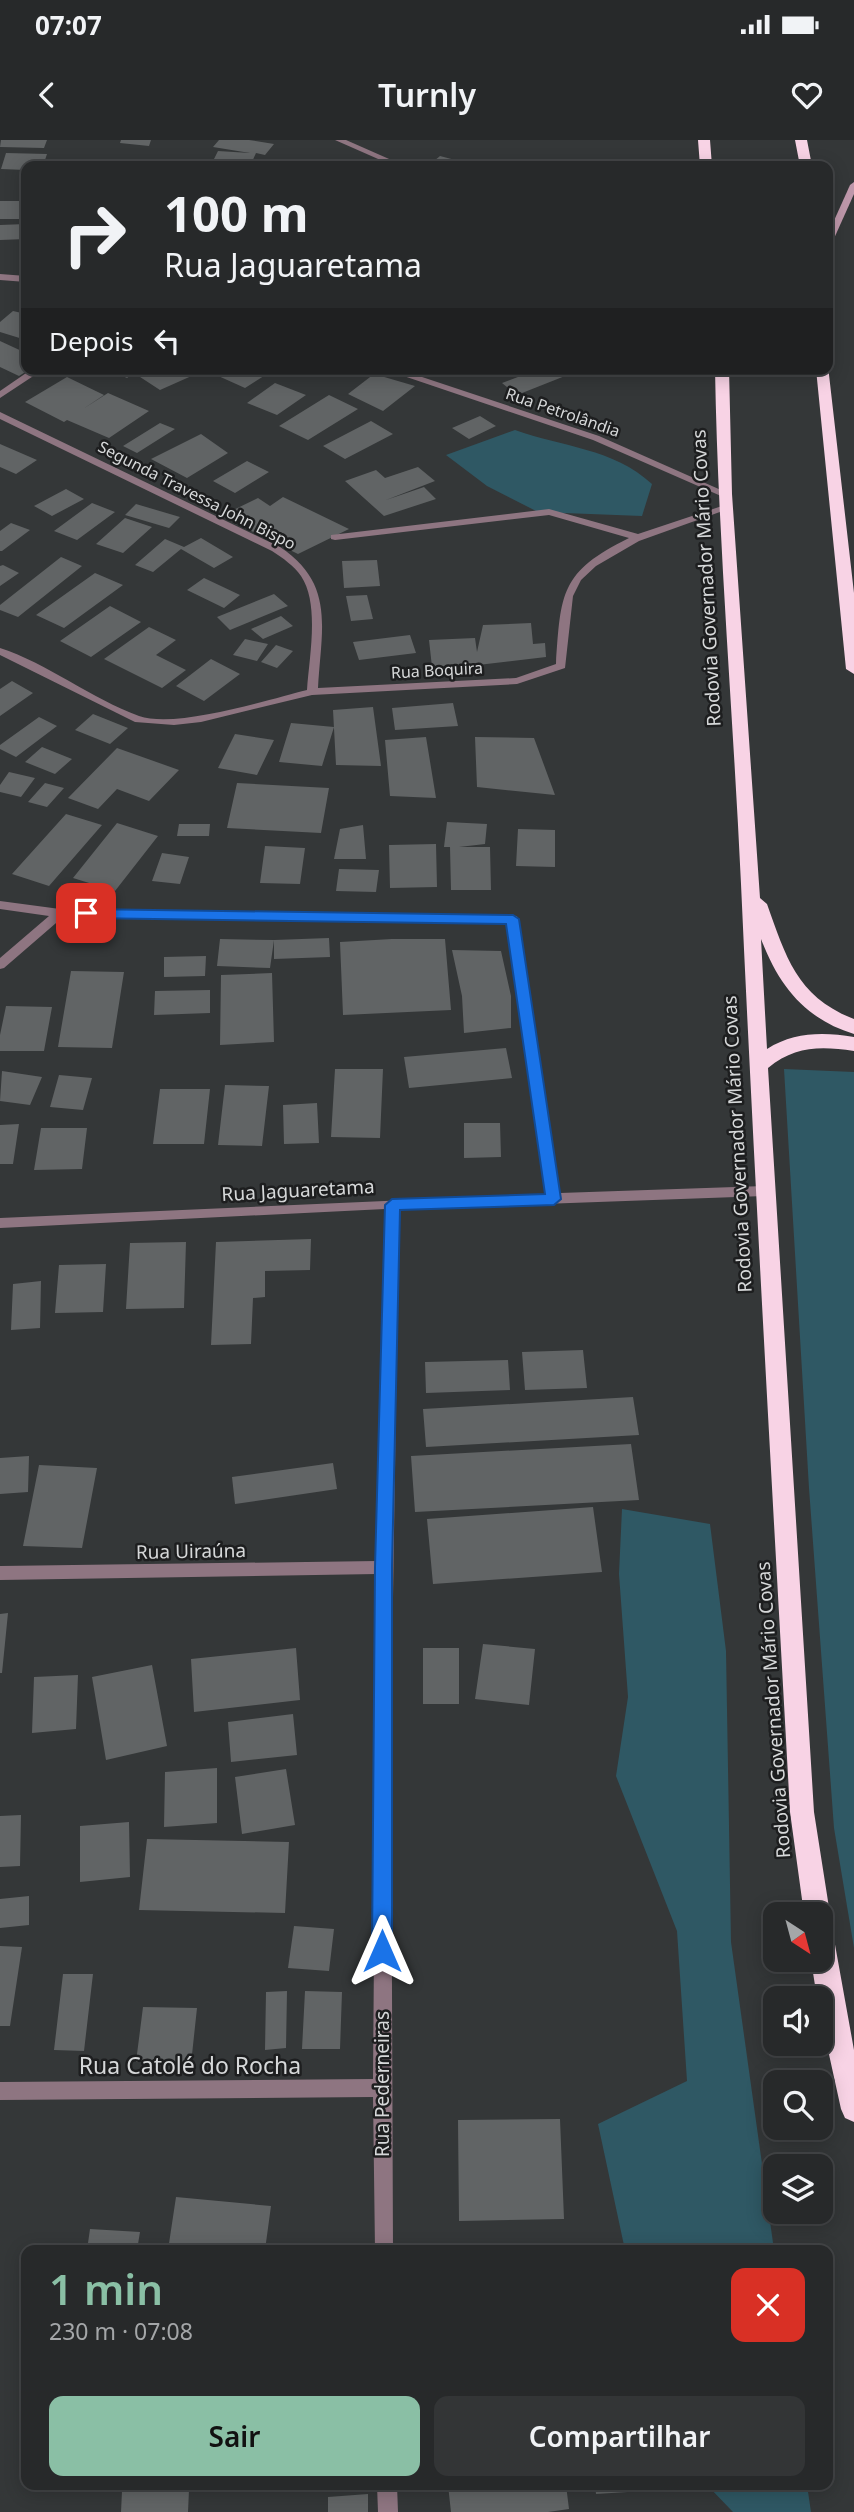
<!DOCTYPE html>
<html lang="pt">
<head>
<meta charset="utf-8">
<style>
	body { margin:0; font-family:"Noto Sans",sans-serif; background:#333536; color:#f1f3f6; height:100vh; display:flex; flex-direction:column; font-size:26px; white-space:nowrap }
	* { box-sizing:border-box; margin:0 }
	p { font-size:23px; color:#a4a6a8 }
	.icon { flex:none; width:38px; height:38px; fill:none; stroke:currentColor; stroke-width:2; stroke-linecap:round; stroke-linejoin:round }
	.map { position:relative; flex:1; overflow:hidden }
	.details { position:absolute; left:21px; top:2105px; width:812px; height:245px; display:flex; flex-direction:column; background:#27292a; border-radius:14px; box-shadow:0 4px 18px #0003,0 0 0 2px #434547 }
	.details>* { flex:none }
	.hud { position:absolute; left:21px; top:21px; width:812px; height:214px; border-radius:14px; box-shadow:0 4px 18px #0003,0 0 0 2px #434547; background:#27292a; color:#f1f3f6; overflow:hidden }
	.needle { width:46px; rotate:144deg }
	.fabs { position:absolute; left:763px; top:1762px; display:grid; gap:14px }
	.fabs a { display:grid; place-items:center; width:70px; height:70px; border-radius:14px; background:#27292a; box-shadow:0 4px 18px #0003,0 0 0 2px #434547; font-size:35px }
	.pin { position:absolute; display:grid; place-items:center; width:60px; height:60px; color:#fff; margin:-30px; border-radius:14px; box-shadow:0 4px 10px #0006 }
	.me { position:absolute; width:77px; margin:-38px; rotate:0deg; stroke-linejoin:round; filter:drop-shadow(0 0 5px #0008) }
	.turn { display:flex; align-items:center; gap:24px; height:147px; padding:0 28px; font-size:32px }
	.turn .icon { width:91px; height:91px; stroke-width:2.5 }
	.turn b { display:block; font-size:49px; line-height:60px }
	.then { display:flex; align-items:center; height:66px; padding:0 28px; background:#0003; gap:14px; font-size:26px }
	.round { display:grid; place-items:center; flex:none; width:74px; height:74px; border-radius:14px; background:#333536 }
	.head { display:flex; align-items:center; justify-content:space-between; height:119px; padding:0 28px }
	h1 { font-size:42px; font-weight:600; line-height:52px; color:#8abfa5 }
	.action { display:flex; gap:14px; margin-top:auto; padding:14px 28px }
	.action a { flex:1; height:80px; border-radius:14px; background:#8abfa5; color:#111; font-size:28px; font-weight:600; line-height:80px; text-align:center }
	.action a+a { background:#333536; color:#f1f3f6 }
	.status { display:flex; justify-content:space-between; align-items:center; height:49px; padding:0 35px; background:#27292a; direction:ltr }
	.status svg { height:19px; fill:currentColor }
	header { display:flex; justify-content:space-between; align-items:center; height:91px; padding:0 28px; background:#27292a; font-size:32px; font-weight:600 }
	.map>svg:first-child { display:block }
	.green { fill:#2f5864 }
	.building { fill:#616465 }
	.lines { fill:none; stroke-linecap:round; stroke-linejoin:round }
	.street { fill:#8e7581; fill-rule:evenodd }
	.secondary { fill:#bf98ab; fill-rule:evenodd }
	.highway { fill:#f8d3e5; fill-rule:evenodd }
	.route { fill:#1a73e8; stroke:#114b97; stroke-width:2 }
	.labels { text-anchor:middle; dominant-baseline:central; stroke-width:5; stroke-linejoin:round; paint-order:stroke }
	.far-street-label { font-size:16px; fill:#d6d8d9; stroke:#1d1e1f }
	.street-label { font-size:19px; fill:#d6d8d9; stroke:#1d1e1f }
	.near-street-label { font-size:23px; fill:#d6d8d9; stroke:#1d1e1f }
</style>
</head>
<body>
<div class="status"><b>07:07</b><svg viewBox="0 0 49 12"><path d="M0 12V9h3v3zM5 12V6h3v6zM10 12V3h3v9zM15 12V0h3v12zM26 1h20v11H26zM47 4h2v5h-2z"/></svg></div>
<header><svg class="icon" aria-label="back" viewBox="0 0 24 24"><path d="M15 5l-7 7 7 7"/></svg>Turnly<svg class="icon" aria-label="heart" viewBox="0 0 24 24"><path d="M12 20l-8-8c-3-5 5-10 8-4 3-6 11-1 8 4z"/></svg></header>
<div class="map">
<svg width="854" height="2372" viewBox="0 0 854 2372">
	<rect width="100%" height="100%" fill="#343738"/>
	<path class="green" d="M515 290C562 307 613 308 652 344L642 376 538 372 487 346 446 315Z
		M784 929 854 932V1808L834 1688 809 1348Z
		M622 1369 710 1384 726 1511 731 1802 774 2110H625L598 1984 687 1941 677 1791 616 1636 628 1557 619 1434Z
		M707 2345H807L811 2372H733Z"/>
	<path class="building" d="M1 0H47L44 8 0 7Z
		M121 0H151L149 6 120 3Z
		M219 0H249L274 4 265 15 256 13 251 24 213 21 218 11 250 13 213 7Z
		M6 13 47 14 43 26H26V30L1 29Z
		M440 16 474 25V26H428Z
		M0 61H26V79H0Z
		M26 84V99L0 100V85Z
		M13 171 26 174V200L0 192V182Z
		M0 201 26 213V229H30L19 236 0 227Z
		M107 229H139L127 238Z
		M147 229H256L267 234 245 248 205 230 160 250 137 235Z
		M539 229H556L565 236 517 255 502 243Z
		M374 234 415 246 383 271 348 254Z
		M67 237 104 255 83 269 108 253 149 271 109 298 67 280 64 282 25 262Z
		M275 243 306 255 277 275 247 263Z
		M329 255 358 269 308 300 279 286Z
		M480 276 496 286 469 299 452 288Z
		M371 281 393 294 345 319 323 306Z
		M160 283 175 289 137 313 123 306Z
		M201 294 228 313 187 338 151 319Z
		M0 304 37 320 16 334 0 327Z
		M247 321 269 332 235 353 213 341Z
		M418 327 435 341 386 360 424 347 436 359 384 376 345 341 376 330 385 338Z
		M66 349 84 359 52 376 34 366Z
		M283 357 349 389 298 414 221 376 258 358 270 366Z
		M92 363 115 372 77 400 54 391Z
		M136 364 180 377 169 388 125 375Z
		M125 378 152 387 123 413 96 404Z
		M11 383 30 390 2 411H0V391Z
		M201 398 233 417 214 428 181 409 153 432 135 425 165 399 184 407Z
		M61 417 82 426 18 477 0 470V465Z
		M377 420 380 446 344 448 342 421Z
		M3 425 19 433 0 446V426Z
		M95 433 123 445 64 488 36 475Z
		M204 438 240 455 224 468 187 450Z
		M274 454 288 466 230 490 217 477Z
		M367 455 373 479 351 481 346 456Z
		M110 466 141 482 91 517 60 501Z
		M281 476 293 486 263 499 251 489Z
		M531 483 533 504 545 503 546 517 478 525 432 527 429 500 475 498 477 512 483 485Z
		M149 487 176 500 156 515 186 530 162 548 104 519Z
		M410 495 416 513 359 520 353 502Z
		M245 499 268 504 257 521 233 515Z
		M276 505 293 511 277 528 261 522Z
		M211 519 240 534 204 561 176 546Z
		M12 541 33 553 0 576V549Z
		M453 563 458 586 395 590 392 568Z
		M373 567 381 626 336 625 333 570Z
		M93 574 128 588 110 604 75 590Z
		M39 577 57 586 16 617 0 609V605Z
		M291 583 334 587 322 626 279 622Z
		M235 594 274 600 257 635 218 628Z
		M426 597 436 658 390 656 385 600Z
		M475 597 534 598 555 655 477 647Z
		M42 607 72 619 55 634 25 622Z
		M117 608 179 630 149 661 117 649 98 669 68 658Z
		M9 632 35 638 21 657 0 652V645Z
		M45 643 64 648 47 667 28 662Z
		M237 643 329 648 321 693 227 688Z
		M66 674 102 685 49 746 12 734Z
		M447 682 487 684 485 704 459 707H490L491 750H451L450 707H444Z
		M117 683 158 696 115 751 73 738Z
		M179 684H210L209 696H177Z
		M363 685 366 719H334L340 689Z
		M518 689 555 690V727L516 726Z
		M436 704 437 747 390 748 389 705Z
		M265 706 305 708 300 744 260 743Z
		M162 713 189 717 180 744 152 741Z
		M339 729 379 730 376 752 336 751Z
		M329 798 330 817 274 819V800Z
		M220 799 274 800 270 828 217 826Z
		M392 799H445L451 870 343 875 340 802Z
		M452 810 501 811 511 856V888L464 893 462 856Z
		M206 816 205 836 164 837V817Z
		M71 831 124 832 112 908 58 907Z
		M272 833 274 902 220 905 221 835Z
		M210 850V873L154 875 155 851Z
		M6 866 52 867 44 911H0V895Z
		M506 908 512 938 409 948 404 917Z
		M335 929H383L380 998 331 997Z
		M2 931 42 937 30 965 0 961Z
		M59 935 92 938 83 970 50 967Z
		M225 945 269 946 262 1006 218 1005Z
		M160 949H210L204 1004H153Z
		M317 963 319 1003 284 1004 283 965Z
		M464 983H500L501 1017 464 1018Z
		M19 984 13 1024H0V985Z
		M41 988H87L82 1029 34 1030Z
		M311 1099 310 1130 265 1131V1157L253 1158 251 1204 211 1205 216 1102Z
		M186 1102 184 1168 126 1169 130 1103Z
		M106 1124 103 1172 55 1173 59 1125Z
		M41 1141 40 1188 11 1190 13 1144Z
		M583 1210 587 1248 525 1250 522 1212Z
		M508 1220 510 1250 426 1253 425 1222Z
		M633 1257 639 1295 426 1307 423 1269Z
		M631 1304 639 1360 415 1372 411 1316Z
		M29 1316 28 1352 0 1354V1318Z
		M333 1323 337 1349 235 1364 232 1337Z
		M39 1325 97 1328 82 1408 23 1406Z
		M593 1367 602 1432 433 1444 427 1379Z
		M8 1473 2 1533H0V1474Z
		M483 1504 535 1509 529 1565 475 1559Z
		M296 1508 300 1560 194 1572 191 1519Z
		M423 1508H459V1564H423Z
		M152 1525 167 1606 106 1620 92 1537Z
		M78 1535 76 1589 32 1593 34 1537Z
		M293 1574 297 1615 231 1622 228 1582Z
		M217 1628V1683L164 1687 165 1632Z
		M286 1629 295 1685 242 1694 235 1637Z
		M21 1675 20 1726 0 1727V1676Z
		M129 1682 130 1737 80 1742V1686Z
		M147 1699 289 1702 285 1773 139 1770Z
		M29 1756V1785L0 1788V1759Z
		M294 1786 334 1789 329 1831 288 1828Z
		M0 1806 22 1807 10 1886H0Z
		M63 1834H93L84 1911 54 1910Z
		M287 1851 286 1908 265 1910 266 1852Z
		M305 1851 342 1852 340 1909H302Z
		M143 1867 197 1868 191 1924 136 1922Z
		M560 1979 564 2079 459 2081 458 1980Z
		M176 2057 271 2066 265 2110H168Z
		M90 2089 140 2092 137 2110H87Z
		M448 2345H566L569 2369 548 2372H451Z
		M595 2345H659V2350L596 2354Z
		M189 2350 188 2372H121L122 2351Z
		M368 2354V2372H328V2357Z"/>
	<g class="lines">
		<path class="street" d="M335 0H346L405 26H394Z
			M0 134 26 136V142L0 140Z
			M32 229H44L0 258V251Z
			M383 229H398L599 296 730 354 721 356 593 300Z
			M0 272 280 407C336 444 321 490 318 548L516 538 556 524C561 453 560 432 629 398L549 375 335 400 331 399V395L549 369 638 394 722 366 731 368 639 401 596 426 581 440 573 456 565 528 517 544 312 555 201 582 174 585 135 582 0 515V508C47 523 92 559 139 576 176 589 267 560 307 550 309 518 320 464 301 436 294 426 283 418 272 411L0 279Z
			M0 761 60 769 517 776 560 1053 765 1046 772 1051 765 1056 399 1069 391 1587 393 2110H375L373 1957 0 1960V1942L373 1939 377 1434 0 1440V1426L377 1421 385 1069 0 1088V1078L547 1054 508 783 63 777 4 828 0 829V818L49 776 0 769Z
			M377 2345H397L398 2372H378Z"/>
		<path class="secondary" d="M854 42V54L832 103 828 106V94L850 45Z"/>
		<path class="highway" d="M698 0H710L712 26H700Z
			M795 0H807L812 26H800Z
			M828 226 854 453V534L846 529 816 229H828Z
			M715 229H729L732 354 760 758 767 764C786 817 797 857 854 879V894C805 879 779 846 761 799L767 909C794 892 823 892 854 897V911C820 906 795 906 768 928L814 1672 830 1774 826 1783 821 1785V1774H804L790 1672C773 1363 755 1053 741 744 733 572 718 401 715 229Z
			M821 1787 830 1790 834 1799 854 1910V1982L845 1978 841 1969 821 1878V1858H817L811 1820H821Z"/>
	</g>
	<path class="route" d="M86 769 513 775 519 779 561 1059 554 1065 400 1070 392 1427V1811L389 1817 382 1820 375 1817 372 1811 375 1427 385 1065 392 1059 545 1054 506 784 86 778 79 773Z"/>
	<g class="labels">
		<g class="far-street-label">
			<text transform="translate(563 272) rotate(19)">Rua Petrolândia</text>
			<text transform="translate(197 355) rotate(27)">Segunda Travessa John Bispo</text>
			<text transform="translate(437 530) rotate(-3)">Rua Boquira</text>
		</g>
		<g class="street-label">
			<text transform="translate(706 438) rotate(-93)">Rodovia Governador Mário Covas</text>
			<text transform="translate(737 1004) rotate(-93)">Rodovia Governador Mário Covas</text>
			<text transform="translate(298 1050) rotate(-3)">Rua Jaguaretama</text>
			<text transform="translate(191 1411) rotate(-1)">Rua Uiraúna</text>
			<text transform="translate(773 1570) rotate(-94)">Rodovia Governador Mário Covas</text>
			<text transform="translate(382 1944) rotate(-90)">Rua Pederneiras</text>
		</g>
		<g class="near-street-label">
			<text x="190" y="1925">Rua Catolé do Rocha</text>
		</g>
	</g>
</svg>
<div class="fabs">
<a><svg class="needle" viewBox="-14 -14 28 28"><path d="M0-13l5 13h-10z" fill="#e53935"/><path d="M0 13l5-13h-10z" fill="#a4a6a8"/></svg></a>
<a><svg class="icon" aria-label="sound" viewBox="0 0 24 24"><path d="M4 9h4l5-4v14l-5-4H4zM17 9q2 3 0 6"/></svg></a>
<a><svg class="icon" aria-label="search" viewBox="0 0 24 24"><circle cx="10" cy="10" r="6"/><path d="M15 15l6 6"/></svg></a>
<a><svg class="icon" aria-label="layers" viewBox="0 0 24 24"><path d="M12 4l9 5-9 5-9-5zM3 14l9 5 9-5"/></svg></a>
</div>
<div class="pin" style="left:86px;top:773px;background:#d93025"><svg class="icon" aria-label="arrive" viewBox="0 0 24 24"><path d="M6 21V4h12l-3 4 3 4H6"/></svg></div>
<svg class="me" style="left:382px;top:1811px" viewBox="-20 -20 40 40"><path d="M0-17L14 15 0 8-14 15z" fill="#1a73e8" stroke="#fff" stroke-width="4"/></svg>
<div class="hud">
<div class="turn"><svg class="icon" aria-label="right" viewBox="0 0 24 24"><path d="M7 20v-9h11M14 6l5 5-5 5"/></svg><div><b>100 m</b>Rua Jaguaretama</div></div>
<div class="then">Depois<svg class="icon" aria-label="left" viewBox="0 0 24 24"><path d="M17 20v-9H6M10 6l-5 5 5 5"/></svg></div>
</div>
<section class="details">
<div class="head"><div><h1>1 min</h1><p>230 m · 07:08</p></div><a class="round" style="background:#d93025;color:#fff"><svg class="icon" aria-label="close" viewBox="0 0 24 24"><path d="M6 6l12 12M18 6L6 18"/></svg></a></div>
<div class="action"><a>Sair</a><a>Compartilhar</a></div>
</section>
</div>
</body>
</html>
